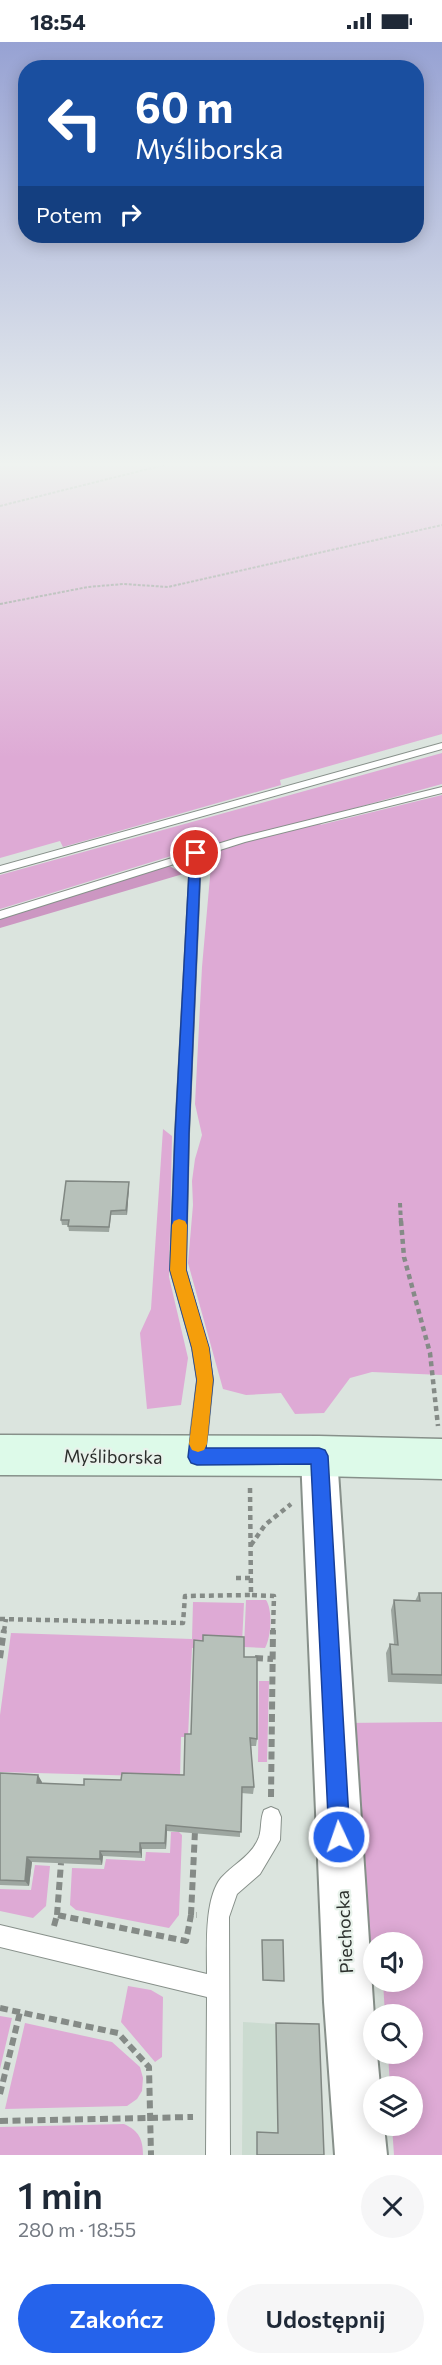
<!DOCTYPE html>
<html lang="pl">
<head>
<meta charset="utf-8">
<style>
	body { margin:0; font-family:Commissioner,sans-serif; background:#f6f6f7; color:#1f2937; height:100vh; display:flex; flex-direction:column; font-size:22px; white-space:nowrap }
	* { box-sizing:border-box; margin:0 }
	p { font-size:20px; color:#747a83 }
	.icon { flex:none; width:33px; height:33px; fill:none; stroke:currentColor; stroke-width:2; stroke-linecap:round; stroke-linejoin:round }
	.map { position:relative; height:2113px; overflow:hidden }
	.drawer { display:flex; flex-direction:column; background:#fff; flex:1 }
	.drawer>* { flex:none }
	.hud { position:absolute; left:18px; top:18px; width:406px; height:183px; border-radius:24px; box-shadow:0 3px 15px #0003; background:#1a4fa0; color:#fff; overflow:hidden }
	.tools { position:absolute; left:363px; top:1890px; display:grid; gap:12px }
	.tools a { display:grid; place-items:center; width:60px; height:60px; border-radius:50%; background:#fff; box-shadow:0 3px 15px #0003; font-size:30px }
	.pin { position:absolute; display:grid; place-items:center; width:51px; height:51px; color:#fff; margin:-26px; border:3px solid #fff; border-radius:50%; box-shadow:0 2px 6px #0007 }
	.me { position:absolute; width:66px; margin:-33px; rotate:357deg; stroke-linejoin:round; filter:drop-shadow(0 0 4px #0008) }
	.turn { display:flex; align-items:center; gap:21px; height:126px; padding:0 18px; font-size:27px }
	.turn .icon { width:78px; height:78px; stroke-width:2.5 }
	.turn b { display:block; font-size:42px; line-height:51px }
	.then { display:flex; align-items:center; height:57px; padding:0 18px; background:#0003; gap:12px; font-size:22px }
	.round { display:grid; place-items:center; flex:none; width:63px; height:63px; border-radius:32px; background:#f6f6f7 }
	.summary { display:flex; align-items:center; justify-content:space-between; height:102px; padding:0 18px }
	h1 { font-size:36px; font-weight:600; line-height:45px }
	.action { display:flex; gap:12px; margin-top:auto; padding:12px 18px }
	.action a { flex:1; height:69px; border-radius:36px; background:#2563eb; color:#fff; font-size:24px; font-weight:600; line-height:69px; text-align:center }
	.action a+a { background:#f6f6f7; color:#1f2937 }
	.status { display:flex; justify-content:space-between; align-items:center; height:42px; padding:0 30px; background:#fff; direction:ltr }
	.status svg { height:16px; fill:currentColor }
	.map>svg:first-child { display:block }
	.built { fill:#cbdbd0 }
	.green { fill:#deaad5 }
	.forest { fill:#cc97c2 }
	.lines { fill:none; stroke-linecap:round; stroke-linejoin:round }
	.lane-casing { stroke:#87908a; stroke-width:2 }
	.street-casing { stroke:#87908a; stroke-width:4 }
	.secondary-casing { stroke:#87908a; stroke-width:3 }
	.path-far3 { stroke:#858b87; stroke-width:2; stroke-dasharray:3 1.5; stroke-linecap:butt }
	.path-far2 { stroke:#858b87; stroke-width:4; stroke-dasharray:4.5 3; stroke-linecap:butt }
	.path-far1 { stroke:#858b87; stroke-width:4.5; stroke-dasharray:5 4; stroke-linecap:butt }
	.path { stroke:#858b87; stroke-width:6; stroke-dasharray:8 4.5; stroke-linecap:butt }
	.lane { fill:#fff; fill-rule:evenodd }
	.street { fill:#fff; fill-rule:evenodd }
	.secondary { fill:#ddfae9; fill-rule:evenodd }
	.wall { fill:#9da6a0 }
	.shaded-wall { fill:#808782 }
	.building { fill:#b7c1ba; stroke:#808782; stroke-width:1.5 }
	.route { fill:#2563eb; stroke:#184099; stroke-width:1.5 }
	.slow { fill:#f59e0b }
	.labels { text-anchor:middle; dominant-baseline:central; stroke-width:4.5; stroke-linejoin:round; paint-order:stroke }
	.near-street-label { font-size:18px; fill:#2b2f2c; stroke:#e8f2eb }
</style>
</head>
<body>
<div class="status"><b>18:54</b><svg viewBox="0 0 49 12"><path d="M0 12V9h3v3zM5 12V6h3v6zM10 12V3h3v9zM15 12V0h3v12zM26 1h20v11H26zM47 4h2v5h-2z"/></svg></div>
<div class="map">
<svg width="442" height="2113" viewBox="0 0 442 2113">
	<rect width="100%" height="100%" fill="#dbe4de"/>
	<path class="built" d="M243 1980 276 1982 323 2113H242Z"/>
	<path class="green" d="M0 420H442V692L280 738 281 743 63 805 60 799 0 816Z
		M442 711V742L333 772 320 783 442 753V1333L372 1330 350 1336 324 1371 295 1372 281 1351 246 1353 223 1347 188 1221 193 1163 192 1139 195 1117 202 1093 195 1062 202 925 213 801 0 867V833Z
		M163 1087 172 1094 169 1235 188 1316 181 1363 147 1367 140 1291 151 1267Z
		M246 1558H266C273 1568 271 1596 265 1606L244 1605Z
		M193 1560 244 1561 242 1601 192 1606 188 1695H181L180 1735 0 1730V1673L11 1591 192 1597Z
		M259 1639H269L267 1720H258Z
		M442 1680V2113H394L392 2084H412V2044H390L388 2012H412V1972H385L383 1940H412V1900H374L373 1917H356L343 1681Z
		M171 1790H179L182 1793 179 1873 169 1886 76 1868 70 1863 72 1826 104 1827 106 1817 145 1819 146 1810 170 1811Z
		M35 1823 50 1824 46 1864 33 1876 0 1869V1847L31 1848Z
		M128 1944 151 1948 163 1955 162 2015 155 2020 121 1980Z
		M0 1974 12 1976 0 2027Z
		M25 1981 112 2000 140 2025 143 2036 142 2049 137 2057 127 2064 5 2067Z
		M124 2082C139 2089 143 2097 143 2113H0V2085Z"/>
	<path class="forest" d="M168 823 183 832 0 886V877Z"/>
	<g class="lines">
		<g class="lane-casing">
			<path id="lane" d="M442 701V707L0 831V824Z
				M442 745V751L245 800 201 814 189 1092 186 1228 208 1306 213 1338 206 1410 203 1416 197 1418 191 1416 188 1410 197 1338 192 1306 170 1228 175 1092 190 817 0 877V869L237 796Z
				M271 1765 278 1768 281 1775 280 1798 276 1805 260 1832 237 1852 229 1875 230 2113H206L207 1955 0 1905V1883L207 1932C207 1906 204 1857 221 1836 233 1822 252 1814 259 1795 262 1786 260 1777 264 1768Z"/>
		</g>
		<g class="street-casing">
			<path id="street" d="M319 1397 332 1402 337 1414 374 1975V2012H377L380 2044H374V2084H384L387 2113H335L324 1960 301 1414 306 1402Z"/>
		</g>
		<g class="secondary-casing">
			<path id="secondary" d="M0 1393 319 1394 442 1397V1437L319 1434 0 1433Z"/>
		</g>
		<path class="path-far3" d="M0 464 176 420
			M0 562 88 545 124 542 168 545 442 483"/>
		<path class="path-far2" d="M400 1161 401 1181"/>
		<path class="path-far1" d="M401 1179 404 1215 430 1311 438 1384
			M250 1446 251 1553 274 1554 273 1589
			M251 1503 265 1483 291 1462
			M236 1536H251
			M0 1577 183 1581 185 1554 251 1553
			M4 1589 6 1577"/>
		<path class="path" d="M0 1616 4 1588
			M255 1616 273 1617
			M271 1755 273 1588
			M57 1873 61 1821
			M191 1873 195 1789
			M54 1884 57 1873 186 1899 191 1873H197
			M0 1966 118 1991 149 2025 151 2113
			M0 2052 20 1970
			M0 2079 193 2075"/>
		<use href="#lane" class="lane"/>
		<use href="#street" class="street"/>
		<use href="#secondary" class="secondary"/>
	</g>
	<path class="wall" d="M129 1145 127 1173H111L109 1190 69 1189 68 1183H62L61 1178Z
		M419 1551H442V1642L388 1640 386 1611 390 1602H394L391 1568 394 1558 415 1559Z
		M244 1615 257 1697 256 1704H251L254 1745 253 1752 241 1751 240 1795 167 1789 166 1807H142V1816L103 1814 102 1823 32 1820 29 1844 0 1843V1731L42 1740V1742L84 1743 121 1738 184 1733 191 1692Z"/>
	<path class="shaded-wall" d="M129 1140V1145L127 1173 126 1168Z
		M38 1733 42 1740 41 1748 37 1741Z
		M166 1783 167 1789 166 1807 165 1801Z
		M140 1801 142 1807V1816L140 1810Z
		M100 1809 103 1814 102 1823 100 1817Z
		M27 1815 32 1820 29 1844 25 1839Z"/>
	<path class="building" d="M66 1139 129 1140 126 1168 111 1169 109 1185 68 1184 69 1178H61Z
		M419 1551H442V1633L392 1632 390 1602 398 1603 394 1558 420 1559Z
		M203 1593 244 1595V1615H257V1697L250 1696 254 1745H242L241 1790 166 1783 165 1801H140V1810L100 1809V1817L27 1815 25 1839 0 1838V1731L38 1733 37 1741 84 1743V1737L121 1738 122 1731 184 1733 185 1692H191L194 1598 203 1599Z
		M262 1898H283L284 1939 263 1938Z
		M276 1981 319 1982 324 2113H257V2090L278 2091Z"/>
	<linearGradient id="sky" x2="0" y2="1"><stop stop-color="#97a2d3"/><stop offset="0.59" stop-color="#eff3f0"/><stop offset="1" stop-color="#eff3f0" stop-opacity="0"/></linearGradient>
	<rect width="442" height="716" fill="url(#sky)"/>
	<path class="route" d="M196 808 201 811 189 1092 186 1228 209 1306 213 1338 206 1406H319L325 1408 328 1414 350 1795 347 1803 339 1806 332 1803 329 1795 311 1422 197 1423 191 1421 188 1415 197 1338 192 1306 170 1228 175 1092 190 811Z"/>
	<path class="slow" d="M179 1177 185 1179 187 1183 186 1228 209 1306 213 1338 207 1402 204 1408 198 1410 192 1408 189 1402 197 1338 192 1306 170 1228 172 1183 174 1179Z"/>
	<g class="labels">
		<g class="near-street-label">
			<text transform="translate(113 1414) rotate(1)">Myśliborska</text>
			<text transform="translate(344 1890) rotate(-93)">Piechocka</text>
		</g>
	</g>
</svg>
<div class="tools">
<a><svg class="icon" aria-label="sound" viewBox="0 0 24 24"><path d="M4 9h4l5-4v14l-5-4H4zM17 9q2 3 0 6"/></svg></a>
<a><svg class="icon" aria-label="search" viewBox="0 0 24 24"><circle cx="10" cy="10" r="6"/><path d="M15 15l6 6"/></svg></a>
<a><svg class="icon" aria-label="layers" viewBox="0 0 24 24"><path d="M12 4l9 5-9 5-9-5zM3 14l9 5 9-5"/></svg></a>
</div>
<div class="pin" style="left:196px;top:811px;background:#d93025"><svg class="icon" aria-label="arrive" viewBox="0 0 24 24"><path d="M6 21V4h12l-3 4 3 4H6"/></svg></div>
<svg class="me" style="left:339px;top:1795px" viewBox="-20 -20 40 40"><circle r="17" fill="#2563eb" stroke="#fff" stroke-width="3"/><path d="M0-11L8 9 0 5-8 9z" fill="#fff"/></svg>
<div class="hud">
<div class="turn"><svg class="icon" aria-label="left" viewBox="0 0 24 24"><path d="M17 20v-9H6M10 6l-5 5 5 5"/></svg><div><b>60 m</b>Myśliborska</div></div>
<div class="then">Potem<svg class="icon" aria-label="right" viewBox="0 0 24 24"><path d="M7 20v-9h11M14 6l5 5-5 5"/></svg></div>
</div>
</div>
<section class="drawer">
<div class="summary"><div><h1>1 min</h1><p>280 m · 18:55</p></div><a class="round"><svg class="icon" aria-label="close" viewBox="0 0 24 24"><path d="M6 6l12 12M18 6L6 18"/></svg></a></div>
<div class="action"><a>Zakończ</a><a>Udostępnij</a></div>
</section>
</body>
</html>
